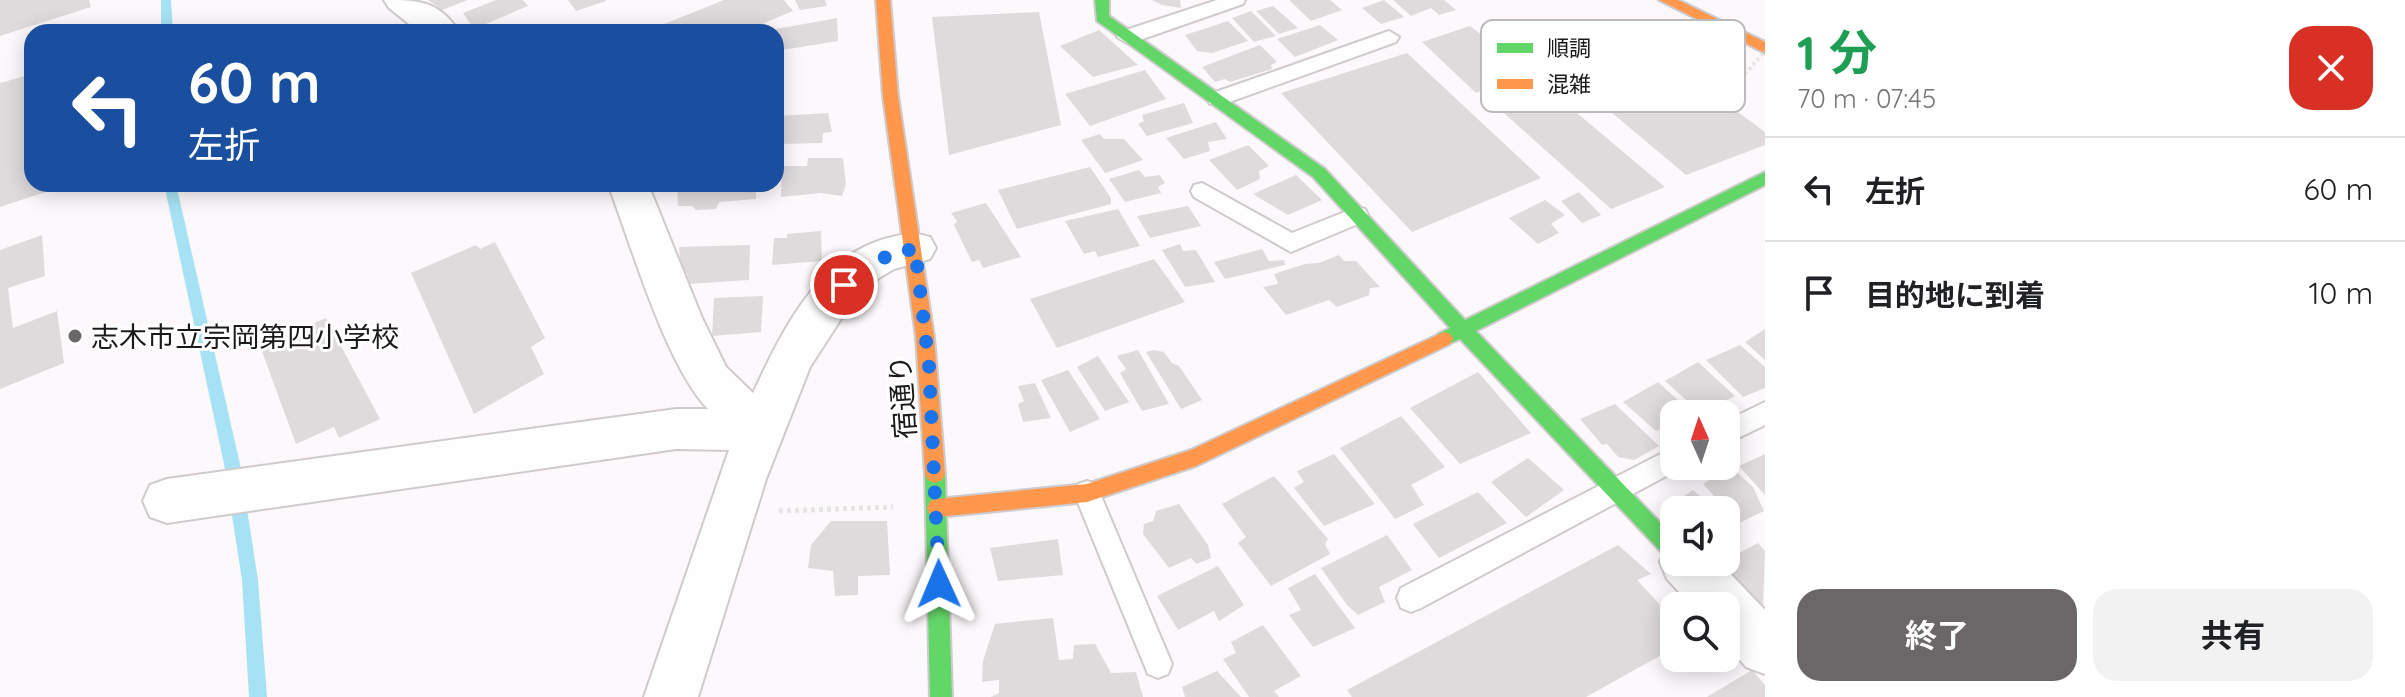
<!DOCTYPE html>
<html lang="ja">
<head>
<meta charset="utf-8">
<style>
	body { margin:0; font-family:Quicksand,"Noto Sans JP",sans-serif; background:#f2f2f2; color:#202124; height:100vh; display:flex; flex-direction:column; font-size:30px; white-space:nowrap }
	* { box-sizing:border-box; margin:0 }
	p { font-size:26px; color:#757577 }
	.icon { flex:none; width:44px; height:44px; fill:none; stroke:currentColor; stroke-width:2; stroke-linecap:round; stroke-linejoin:round }
	.map { position:relative; flex:1; overflow:hidden }
	.drawer { display:flex; flex-direction:column; background:#fff; width:640px }
	.drawer>* { flex:none }
	.hud { position:absolute; left:24px; top:24px; width:760px; height:168px; border-radius:24px; box-shadow:0 4px 20px #0003; background:#1a4fa0; color:#fff; overflow:hidden }
	.needle { width:52px; rotate:357deg }
	.fabs { position:absolute; left:1660px; top:400px; display:grid; gap:16px }
	.fabs a { display:grid; place-items:center; width:80px; height:80px; border-radius:16px; background:#fff; box-shadow:0 4px 20px #0003; font-size:40px }
	.pin { position:absolute; display:grid; place-items:center; width:68px; height:68px; color:#fff; margin:-34px; border:4px solid #fff; border-radius:50%; box-shadow:0 2px 8px #0007 }
	.me { position:absolute; width:88px; margin:-44px; rotate:359deg; stroke-linejoin:round; filter:drop-shadow(0 0 6px #0008) }
	.turn { display:flex; align-items:center; gap:28px; height:168px; padding:0 32px; font-size:36px }
	.turn .icon { width:104px; height:104px; stroke-width:2.5 }
	.turn b { display:block; font-size:56px; line-height:68px }
	.round { display:grid; place-items:center; flex:none; width:84px; height:84px; border-radius:24px; background:#f2f2f2 }
	.summary { display:flex; align-items:center; justify-content:space-between; height:136px; padding:0 32px }
	h1 { font-size:48px; font-weight:700; line-height:60px; color:#1e9e55 }
	.cta { display:flex; gap:16px; margin-top:auto; padding:16px 32px }
	.cta a { flex:1; height:92px; border-radius:24px; background:#6b6769; color:#fff; font-size:32px; font-weight:700; line-height:92px; text-align:center }
	.cta a+a { background:#f2f2f2; color:#202124 }
	ul { padding:0; list-style:none }
	li { display:flex; align-items:center; gap:24px; height:104px; padding:0 32px; border-top:2px solid #e0e0e0 }
	li div { flex:1 }
	li b { display:block; font-size:30px }
	li em { font-style:normal }
	main { display:flex; flex:1; min-height:0 }
	.map>svg:first-child { display:block }
	.lines { fill:none; stroke-linecap:round; stroke-linejoin:round }
	.stream { fill:#a6e2f4; fill-rule:evenodd }
	.building { fill:#dfdbdd }
	.lane-casing { stroke:#cfcbcd; stroke-width:4 }
	.street-casing { stroke:#cfcbcd; stroke-width:4 }
	.fast-casing { stroke:#cfcbcd; stroke-width:4 }
	.slow-casing { stroke:#cfcbcd; stroke-width:4 }
	.path { stroke:#e6e4e5; stroke-width:5; stroke-dasharray:4 4; stroke-linecap:butt }
	.lane { fill:#fffefe; fill-rule:evenodd }
	.street { fill:#fffefe; fill-rule:evenodd }
	.fast { fill:#63d668; fill-rule:evenodd }
	.slow { fill:#ff974d; fill-rule:evenodd }
	.path-bridge { stroke:#e6e4e5; stroke-width:4; stroke-dasharray:3 3; stroke-linecap:butt }
	.route { stroke:#1a73e8; stroke-width:14; stroke-dasharray:0 25.2 }
	.poi-dot { fill:#6b6769; stroke:#fff; stroke-width:3 }
	.labels { text-anchor:middle; dominant-baseline:central; stroke-width:6; stroke-linejoin:round; paint-order:stroke }
	.poi-label { font-size:28px; fill:#1c191b; stroke:#fff; text-anchor:start }
	.street-label { font-size:28px; fill:#1c191b; stroke:#fff }
	.key { fill:#fff; stroke:#bbbabb; stroke-width:2 }
	.key-label { font-size:22px; fill:#1c191b }
</style>
</head>
<body>
<main>
<div class="map">
<svg width="1765" height="697" viewBox="0 0 1765 697">
	<rect width="100%" height="100%" fill="#fdf8fb"/>
	<g class="lines">
		<path class="stream" d="M161 0H171L173 32H161Z
			M164 184H176L240 464 258 580 267 697H249L242 580 224 464Z"/>
	</g>
	<path class="building" d="M0 0H89L91 7 0 36Z
		M428 0H468L442 10Z
		M496 0H523L528 6 474 29 463 13Z
		M568 0H606V1L576 11Z
		M724 0H784L793 11 743 32H644Z
		M795 0H825L827 6 800 10Z
		M1152 0H1180L1181 8 1162 5Z
		M1289 0H1330L1342 10 1311 21Z
		M1384 0 1404 17 1381 24 1362 8Z
		M1393 0H1444L1456 10 1439 15 1431 8 1411 16Z
		M1273 6 1298 28 1279 34 1256 11Z
		M1251 11 1276 36 1254 42 1232 18Z
		M1039 12 1061 125 949 155 932 17Z
		M837 18 838 41 776 51V32H759Z
		M1228 21 1248 41 1212 53 1197 51 1185 35Z
		M1320 25 1338 40 1295 57 1277 39Z
		M1470 26 1529 71 1476 93 1422 42Z
		M1099 30 1138 65 1093 77 1060 46Z
		M1260 45 1277 62 1271 65 1272 69 1230 82 1225 79 1215 82 1202 67Z
		M1407 53 1541 178 1412 232 1281 93Z
		M1145 70 1166 99 1090 126 1065 94Z
		M32 74V184L67 185 0 207V83Z
		M1692 78 1765 132V145L1686 175 1611 112Z
		M1546 87 1665 187 1611 209 1496 106Z
		M1184 103 1193 123 1147 136 1138 124 1144 121 1142 115Z
		M828 113 832 132 823 133 822 143 780 144V116Z
		M1216 122 1227 139 1208 142 1210 151 1184 159 1166 138Z
		M1100 134 1104 139H1124L1143 160 1105 173 1081 140Z
		M1248 145 1269 166 1259 171 1260 179 1237 190 1209 160Z
		M808 158H843L846 184 842 196 821 193 781 197 782 166H807Z
		M1090 167 1111 198V204L1017 229 998 190Z
		M1139 170 1145 177 1160 175 1165 183 1158 187 1161 193 1125 202 1109 179Z
		M1296 175 1322 200 1288 215 1253 194Z
		M677 184H756V199L719 202 716 209 696 210 692 206H678Z
		M1579 192 1601 215 1582 223 1561 201Z
		M1545 200 1565 215 1551 224 1559 233 1538 244 1509 218Z
		M986 203 1021 257 983 268 979 260 972 262 954 225 957 221 951 213Z
		M1188 206 1201 226 1150 238 1137 216Z
		M1118 209 1140 246 1098 257 1095 251 1084 254 1065 221Z
		M821 231 822 261 772 265 774 238H787V234Z
		M42 235 45 276 8 288 13 328 57 311 64 363 0 389V250Z
		M495 242 545 338 531 347 544 374 474 414 411 273 476 245 480 249Z
		M1180 244 1183 251 1196 250 1215 282 1185 287 1162 250Z
		M750 245 749 280 689 284 687 273 681 274 679 247Z
		M1262 249 1269 261 1284 260 1285 265 1225 279 1214 262Z
		M1339 255 1344 261H1356L1380 287 1370 288 1369 295 1337 307 1329 300 1286 315 1263 287 1278 284 1274 274 1305 264 1319 263Z
		M1154 259 1185 302 1057 348 1030 299Z
		M763 296 761 332 712 336 714 298Z
		M326 318 380 419 339 438 334 427 296 444 260 346Z
		M1765 329V360L1745 342Z
		M1740 345 1765 367V388L1743 397 1706 360Z
		M1138 350 1169 404 1142 411 1120 373 1126 369 1117 356Z
		M1154 350 1164 352 1172 363 1179 366 1202 400 1181 409 1146 352Z
		M1098 356 1129 402 1105 411 1077 367Z
		M1698 362 1735 396 1719 405 1723 412 1721 414H1702L1665 381Z
		M1068 370 1100 419 1070 432 1041 380Z
		M1478 372 1531 433 1460 464 1410 408Z
		M1658 382 1693 414H1674V436L1665 427 1656 431 1623 402Z
		M1035 383 1051 418 1023 422 1018 404 1024 401 1018 386Z
		M1615 404 1659 446 1634 460 1618 457 1607 444 1602 445 1580 419Z
		M1401 416 1445 467 1411 485 1424 505 1395 519 1340 448Z
		M1334 454 1375 504 1324 526 1294 488 1304 482 1297 471Z
		M1765 454V495L1739 466Z
		M1528 458 1564 490 1526 517 1491 482Z
		M1731 467 1753 487 1764 511 1739 523 1703 484Z
		M1274 476 1328 539 1325 544 1330 554 1271 586 1238 543 1246 537 1222 504Z
		M1693 490 1716 510H1674V516L1666 508Z
		M1478 492 1507 523 1439 558 1413 524Z
		M1179 504 1208 545 1211 558 1197 564 1191 558 1169 568 1143 534 1144 524 1153 521 1156 511Z
		M831 521H887L890 575 858 576V595L835 596 833 571 808 568 811 545Z
		M1387 535 1412 570 1379 587 1385 602 1358 615 1347 605 1321 568Z
		M1058 539 1063 575 998 581 990 548Z
		M1758 543 1765 551 1763 606 1720 563Z
		M1618 545 1651 574 1637 580 1674 620V648L1586 697H1352L1347 690Z
		M1218 566 1244 605 1219 621 1214 611 1178 630 1157 596Z
		M1315 574 1355 628 1313 647 1289 615 1301 610 1288 588Z
		M1053 618 1059 660 1073 659 1074 645 1095 644 1111 673 1136 672 1143 697H991L999 693V680L982 682 983 661 995 624Z
		M1263 625 1301 676 1274 691 1279 697H1249L1223 659 1236 653 1231 642Z
		M1752 670 1765 685V697H1707Z
		M1217 671 1241 697H1185L1182 687Z"/>
	<g class="lines">
		<g class="lane-casing">
			<path id="lane" d="M1217 0H1245L1243 4 1134 42 1127 43 1117 37 1120 32Z
				M1389 31 1399 37 1396 42 1224 104H1210L1207 99 1210 94Z
				M1202 183 1292 233 1357 207 1365 209 1368 215 1365 221 1291 252 1194 197 1191 191 1194 185Z
				M1765 402V425L1726 444V421Z
				M1674 447V466L1683 467 1421 608 1411 612 1401 608 1397 598 1401 588Z
				M1087 481 1096 484 1172 664 1168 674 1158 678 1148 674 1074 493 1078 484Z"/>
		</g>
		<g class="street-casing">
			<path id="street" d="M384 0C417 0 439 0 459 32H419L389 8Z
				M608 184H648L702 318 726 367 753 393C781 334 814 262 881 240 899 235 912 231 930 237L936 248 930 259 894 269 879 278 852 302 810 367 766 479 698 697H644L729 450 676 449 167 523 150 517 143 501 150 485 167 479 676 409H708C666 366 631 244 608 184Z
				M1674 542V562H1719L1765 610V674L1746 667 1726 644V606H1692L1667 579 1660 562 1667 545Z"/>
		</g>
		<g class="fast-casing">
			<path id="fast" d="M1095 0H1109V16L1325 169 1465 320 1765 172V185L1476 331 1674 537V561L1667 558 1460 339 1444 346 1438 344 1435 339 1438 334 1450 328 1313 177 1097 21Z
				M935 465 942 468 945 474 952 697H930L925 474 928 468Z"/>
		</g>
		<g class="slow-casing">
			<path id="slow" d="M876 0H890L898 96 934 337 945 474 942 480 935 483 928 480 925 474 916 337 883 96Z
				M1659 0H1678L1765 42V53Z
				M1444 332 1450 334 1453 339 1450 344 1196 466 1087 502 937 517 930 515 927 508 930 501 937 499 1087 484 1191 450Z"/>
		</g>
		<path class="path" d="M779 511 893 507"/>
		<use href="#lane" class="lane"/>
		<use href="#street" class="street"/>
		<use href="#fast" class="fast"/>
		<use href="#slow" class="slow"/>
		<path class="path-bridge" d="M1745 74 1765 51"/>
	</g>
	<g class="lines">
		<path class="route" d="M844 285 867 263 915 248 929 366 939 584"/>
	</g>
	<circle class="poi-dot" cx="75" cy="336" r="8"/>
	<g class="labels">
		<g class="poi-label">
			<text x="91" y="336">志木市立宗岡第四小学校</text>
		</g>
		<g class="street-label">
			<text transform="translate(902 397) rotate(-94)">宿通り</text>
		</g>
	</g>
	<rect x="1481" y="20" width="264" height="92" rx="12" class="key"/>
	<rect x="1497" y="43" width="36" height="10" fill="#63d668"/>
	<rect x="1497" y="79" width="36" height="10" fill="#ff974d"/>
	<g class="key-label">
		<text x="1547" y="56">順調</text>
		<text x="1547" y="92">混雑</text>
	</g>
</svg>
<div class="fabs">
<a><svg class="needle" viewBox="-14 -14 28 28"><path d="M0-13l5 13h-10z" fill="#e53935"/><path d="M0 13l5-13h-10z" fill="#757577"/></svg></a>
<a><svg class="icon" aria-label="sound" viewBox="0 0 24 24"><path d="M4 9h4l5-4v14l-5-4H4zM17 9q2 3 0 6"/></svg></a>
<a><svg class="icon" aria-label="search" viewBox="0 0 24 24"><circle cx="10" cy="10" r="6"/><path d="M15 15l6 6"/></svg></a>
</div>
<div class="pin" style="left:844px;top:285px;background:#d93025"><svg class="icon" aria-label="arrive" viewBox="0 0 24 24"><path d="M6 21V4h12l-3 4 3 4H6"/></svg></div>
<svg class="me" style="left:939px;top:584px" viewBox="-20 -20 40 40"><path d="M0-17L14 15 0 8-14 15z" fill="#1a73e8" stroke="#fff" stroke-width="4"/></svg>
<div class="hud">
<div class="turn"><svg class="icon" aria-label="left" viewBox="0 0 24 24"><path d="M17 20v-9H6M10 6l-5 5 5 5"/></svg><div><b>60 m</b>左折</div></div>
</div>
</div>
<section class="drawer">
<div class="summary"><div><h1>1 分</h1><p>70 m · 07:45</p></div><a class="round" style="background:#d93025;color:#fff"><svg class="icon" aria-label="close" viewBox="0 0 24 24"><path d="M6 6l12 12M18 6L6 18"/></svg></a></div>
<ul>
<li><svg class="icon" aria-label="left" viewBox="0 0 24 24"><path d="M17 20v-9H6M10 6l-5 5 5 5"/></svg><div><b>左折</b></div><em>60 m</em></li>
<li><svg class="icon" aria-label="arrive" viewBox="0 0 24 24"><path d="M6 21V4h12l-3 4 3 4H6"/></svg><div><b>目的地に到着</b></div><em>10 m</em></li>
</ul>
<div class="cta"><a>終了</a><a>共有</a></div>
</section>
</main>
</body>
</html>
